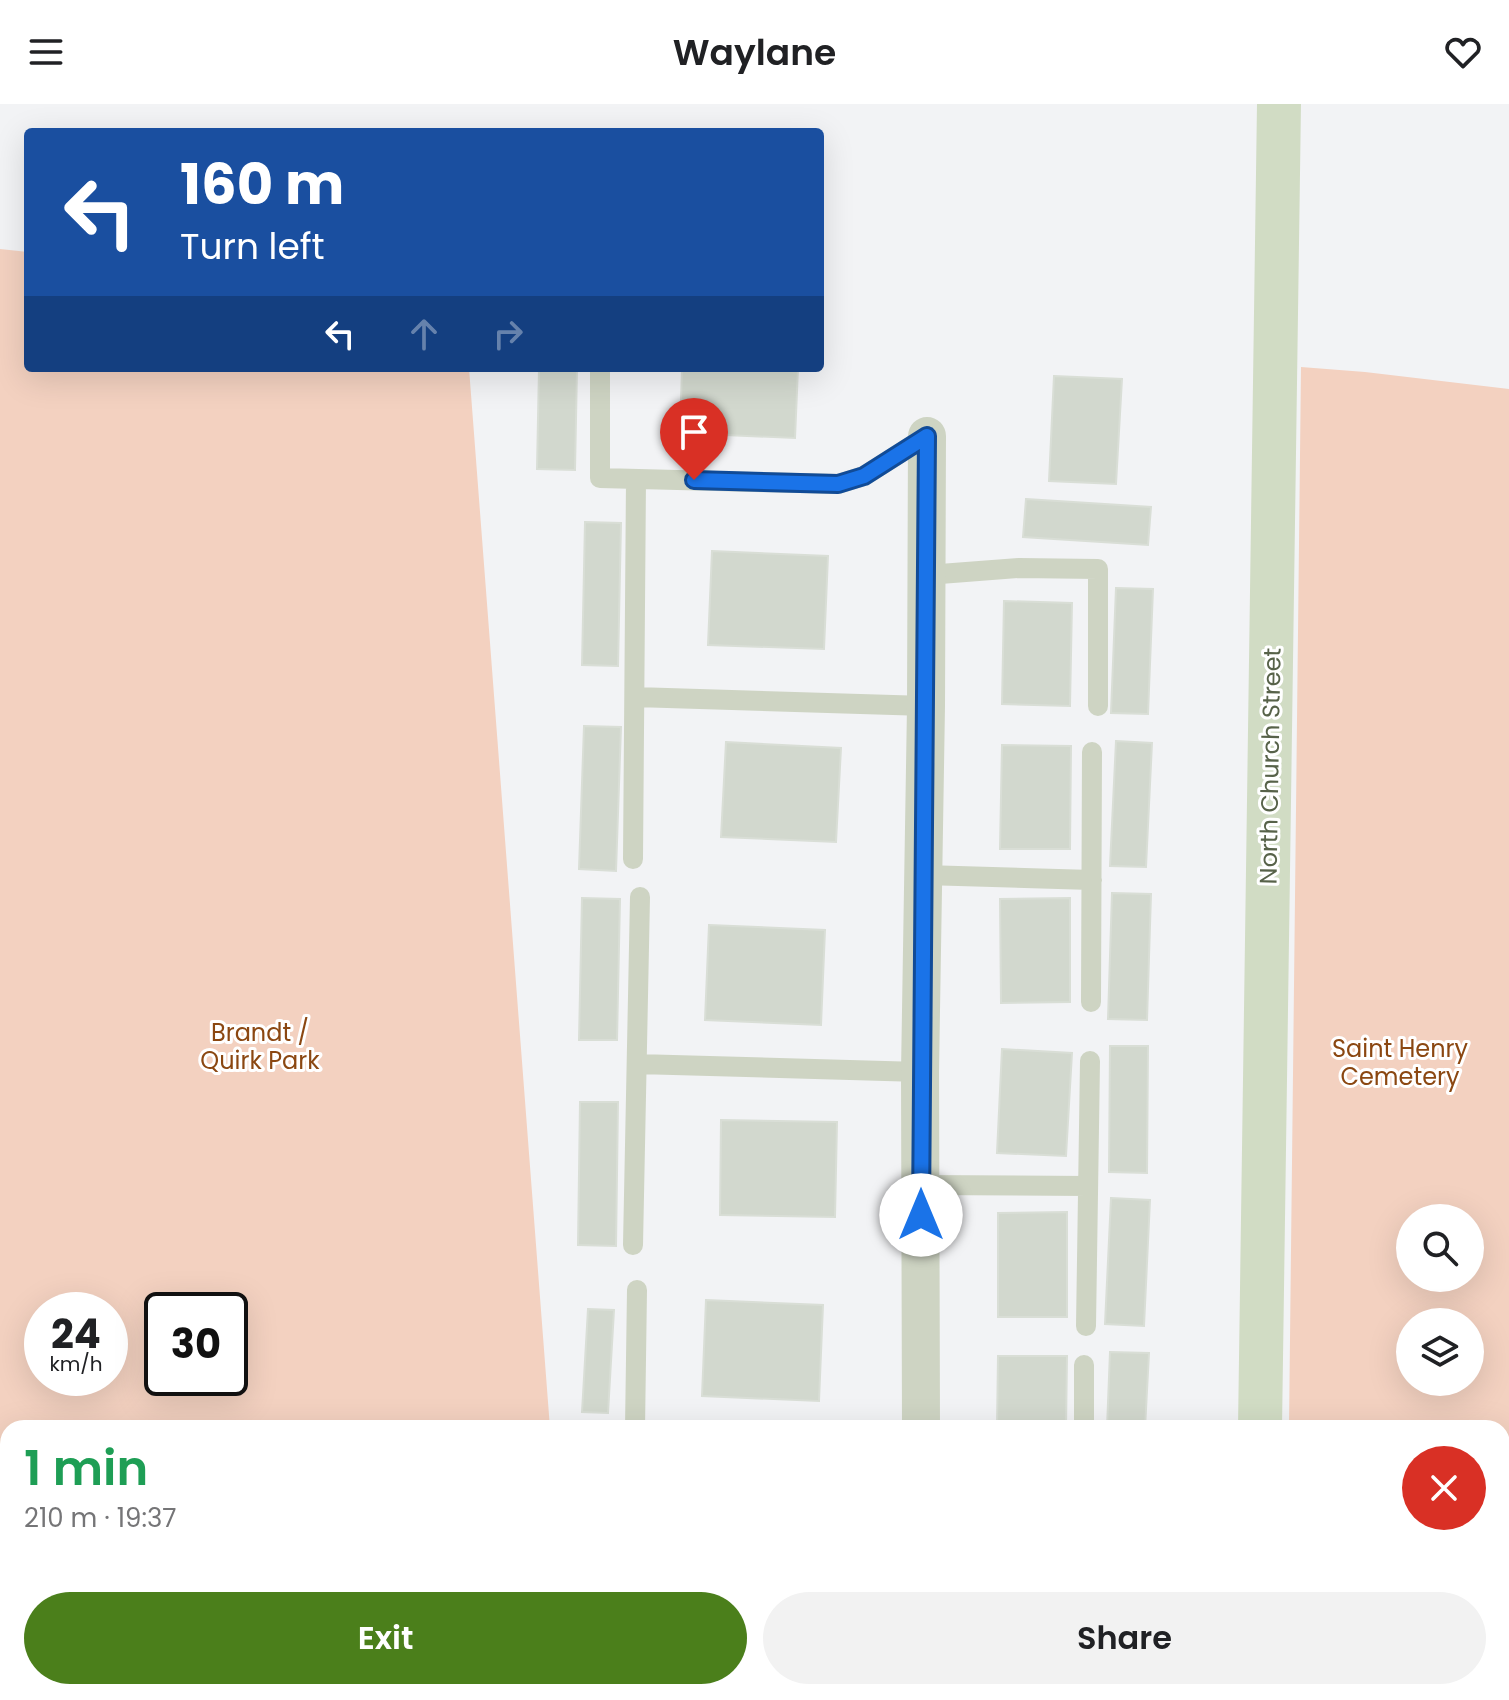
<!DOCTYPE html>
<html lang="en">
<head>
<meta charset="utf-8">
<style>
	body { margin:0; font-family:Poppins,sans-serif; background:#f2f2f2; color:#202124; height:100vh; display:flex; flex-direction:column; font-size:30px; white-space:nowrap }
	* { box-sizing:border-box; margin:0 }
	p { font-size:26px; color:#757577 }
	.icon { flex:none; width:44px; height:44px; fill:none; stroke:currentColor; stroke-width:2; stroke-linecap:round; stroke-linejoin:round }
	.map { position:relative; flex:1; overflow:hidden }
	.sheet { position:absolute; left:0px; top:1316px; width:1510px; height:280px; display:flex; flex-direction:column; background:#fff; border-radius:24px 24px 0 0; box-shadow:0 8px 32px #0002 }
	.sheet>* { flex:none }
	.top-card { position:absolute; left:24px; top:24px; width:800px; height:244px; border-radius:8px; box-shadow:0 8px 32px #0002; background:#1a4fa0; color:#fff; overflow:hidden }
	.fabs { position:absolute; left:1396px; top:1100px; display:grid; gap:16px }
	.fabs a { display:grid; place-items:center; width:88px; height:88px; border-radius:50%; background:#fff; box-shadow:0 8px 32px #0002; font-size:40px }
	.speed { position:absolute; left:24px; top:1188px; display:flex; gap:16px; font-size:40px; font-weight:700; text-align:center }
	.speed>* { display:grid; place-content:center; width:104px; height:104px; border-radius:50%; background:#fff; box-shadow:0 8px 32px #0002; line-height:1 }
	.speed small { font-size:20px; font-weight:400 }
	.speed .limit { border:4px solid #111; border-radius:12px; background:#fff; color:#111 }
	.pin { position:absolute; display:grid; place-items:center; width:68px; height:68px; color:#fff; margin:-82px -34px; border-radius:50% 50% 50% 0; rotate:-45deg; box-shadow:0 0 8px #0007 }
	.pin .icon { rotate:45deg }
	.me { position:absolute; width:88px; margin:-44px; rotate:0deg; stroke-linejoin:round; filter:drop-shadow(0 0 6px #0008) }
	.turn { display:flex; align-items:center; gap:28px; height:168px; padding:0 24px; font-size:36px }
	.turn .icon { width:104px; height:104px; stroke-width:2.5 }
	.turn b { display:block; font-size:56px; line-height:68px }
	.lanes { display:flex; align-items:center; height:76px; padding:0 24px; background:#0003; justify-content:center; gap:40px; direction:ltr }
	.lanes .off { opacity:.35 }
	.round { display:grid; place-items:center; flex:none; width:84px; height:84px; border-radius:42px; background:#f2f2f2 }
	.overview { display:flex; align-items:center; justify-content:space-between; height:136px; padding:0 24px }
	h1 { font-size:48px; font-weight:600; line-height:60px; color:#1e9e55 }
	.primary-button { display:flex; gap:16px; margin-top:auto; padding:16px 24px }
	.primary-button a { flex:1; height:92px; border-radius:48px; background:#4b7f1b; color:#fff; font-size:32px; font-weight:600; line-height:92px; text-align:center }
	.primary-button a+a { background:#f2f2f2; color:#202124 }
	header { display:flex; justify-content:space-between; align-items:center; height:104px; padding:0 24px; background:#fff; font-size:36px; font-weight:600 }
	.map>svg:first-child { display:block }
	.green { fill:#f3d1c0; fill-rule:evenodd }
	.building { fill:#d2d8ce; stroke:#d9ded6; stroke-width:2 }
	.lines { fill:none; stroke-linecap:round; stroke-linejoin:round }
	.lane { stroke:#ced4c3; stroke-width:20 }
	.street { stroke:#ced4c3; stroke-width:38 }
	.secondary { stroke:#d1dcc4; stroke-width:44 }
	.route-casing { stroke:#114b97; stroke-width:20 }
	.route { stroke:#1a73e8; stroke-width:14 }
	.labels { text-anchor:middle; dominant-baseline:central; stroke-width:6; stroke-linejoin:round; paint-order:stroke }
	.street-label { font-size:24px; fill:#576249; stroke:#fff }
	.park-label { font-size:24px; fill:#8b4711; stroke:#fff }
</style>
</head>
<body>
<header><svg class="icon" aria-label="menu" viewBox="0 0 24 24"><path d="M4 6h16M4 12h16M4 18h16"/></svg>Waylane<svg class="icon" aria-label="heart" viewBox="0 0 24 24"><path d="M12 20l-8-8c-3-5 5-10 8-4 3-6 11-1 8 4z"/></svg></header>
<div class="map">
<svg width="1509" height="1596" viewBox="0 0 1509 1596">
	<rect width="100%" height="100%" fill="#f2f3f5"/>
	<path class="green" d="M0 145 28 148V264H469L550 1324H8V1588H570L571 1596H0ZM42 1206H110V1274H42ZM162 1206H230V1274H162Z
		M1301 263 1365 268 1509 285V1596H1287V1588H1502V1324H1289ZM1410 1114H1470V1174H1410ZM1410 1218H1470V1278H1410Z"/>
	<path class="building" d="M539 264H577L575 366 537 365Z
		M682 264H798L795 334 680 329Z
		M1054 272 1122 275 1116 380 1049 377Z
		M1026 395 1151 403 1148 441 1023 433Z
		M585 418 621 419 618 562 582 561Z
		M712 447 828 452 824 545 708 541Z
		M1116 484 1153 485 1148 610 1111 609Z
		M1004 497 1072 499 1070 602 1002 600Z
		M584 622 621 623 616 767 579 765Z
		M1116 637 1152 639 1146 763 1110 762Z
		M726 638 841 644 836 738 721 733Z
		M1002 641 1071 642 1070 745H1000Z
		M1112 789 1151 790 1147 916 1108 915Z
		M582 794 620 795 617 936H579Z
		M1070 794V898L1001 899 1000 795Z
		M709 821 825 826 821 921 705 916Z
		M1110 942H1148L1147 1069 1109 1068Z
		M1002 945 1072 949 1066 1052 997 1049Z
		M580 998H618L616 1142 578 1141Z
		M721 1016 837 1018 835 1113 720 1111Z
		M1111 1094 1150 1096 1144 1222 1105 1220Z
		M1067 1108V1213H998V1109Z
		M706 1196 823 1201 819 1297 702 1292Z
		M588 1205 614 1206 608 1309 582 1308Z
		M1110 1248 1149 1249 1145 1324H1107Z
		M998 1252H1067L1066 1324H997Z"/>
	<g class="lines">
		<path class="lane" d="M600 264V374L838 380 864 372 927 332
			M927 471 1019 464 1098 465V602
			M635 593 926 602
			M633 755 636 375
			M924 771 1092 776
			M1091 898 1092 648
			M637 960 920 968
			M921 1081 1088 1082
			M633 1141 640 793
			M1086 1222 1090 957
			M1084 1261V1324
			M635 1324 637 1186"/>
		<path class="street" d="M921 1324 920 968 926 602 927 332
			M922 1588V1596"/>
		<path class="secondary" d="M1260 1324 1279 0
			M1256 1596 1257 1588"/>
	</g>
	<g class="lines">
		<g class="route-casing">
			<path id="route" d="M694 376 838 380 864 372 927 332C927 592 921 852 921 1111"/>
		</g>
		<use href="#route" class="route"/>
	</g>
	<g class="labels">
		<g class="street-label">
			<text transform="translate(1270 662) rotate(-89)">North Church Street</text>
		</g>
		<g class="park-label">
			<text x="260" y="928">Brandt /<tspan x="260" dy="28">Quirk Park</tspan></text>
			<text x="1400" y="944">Saint Henry<tspan x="1400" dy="28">Cemetery</tspan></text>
		</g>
	</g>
</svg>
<div class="fabs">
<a><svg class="icon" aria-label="search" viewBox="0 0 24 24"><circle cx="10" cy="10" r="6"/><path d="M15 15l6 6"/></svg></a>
<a><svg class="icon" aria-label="layers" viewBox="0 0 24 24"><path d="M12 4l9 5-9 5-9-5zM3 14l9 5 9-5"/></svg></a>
</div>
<div class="speed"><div>24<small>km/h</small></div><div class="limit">30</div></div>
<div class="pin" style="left:694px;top:376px;background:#d93025"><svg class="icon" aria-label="arrive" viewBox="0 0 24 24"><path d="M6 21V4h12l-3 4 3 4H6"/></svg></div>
<svg class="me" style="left:921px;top:1111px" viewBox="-20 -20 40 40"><circle r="19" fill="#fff"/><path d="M0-13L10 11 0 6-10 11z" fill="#1a73e8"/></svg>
<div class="top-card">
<div class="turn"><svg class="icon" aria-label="left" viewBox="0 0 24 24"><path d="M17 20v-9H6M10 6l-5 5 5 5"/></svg><div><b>160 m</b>Turn left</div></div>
<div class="lanes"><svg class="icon" aria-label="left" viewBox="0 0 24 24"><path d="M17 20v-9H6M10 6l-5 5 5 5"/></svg><svg class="icon off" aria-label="ahead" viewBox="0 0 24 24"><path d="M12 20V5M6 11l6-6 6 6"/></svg><svg class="icon off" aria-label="right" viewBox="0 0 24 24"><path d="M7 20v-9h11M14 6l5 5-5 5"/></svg></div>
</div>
<section class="sheet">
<div class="overview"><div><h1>1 min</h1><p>210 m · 19:37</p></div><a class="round" style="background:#d93025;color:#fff"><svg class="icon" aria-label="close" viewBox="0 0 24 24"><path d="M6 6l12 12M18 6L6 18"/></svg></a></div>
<div class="primary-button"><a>Exit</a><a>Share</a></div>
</section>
</div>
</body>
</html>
